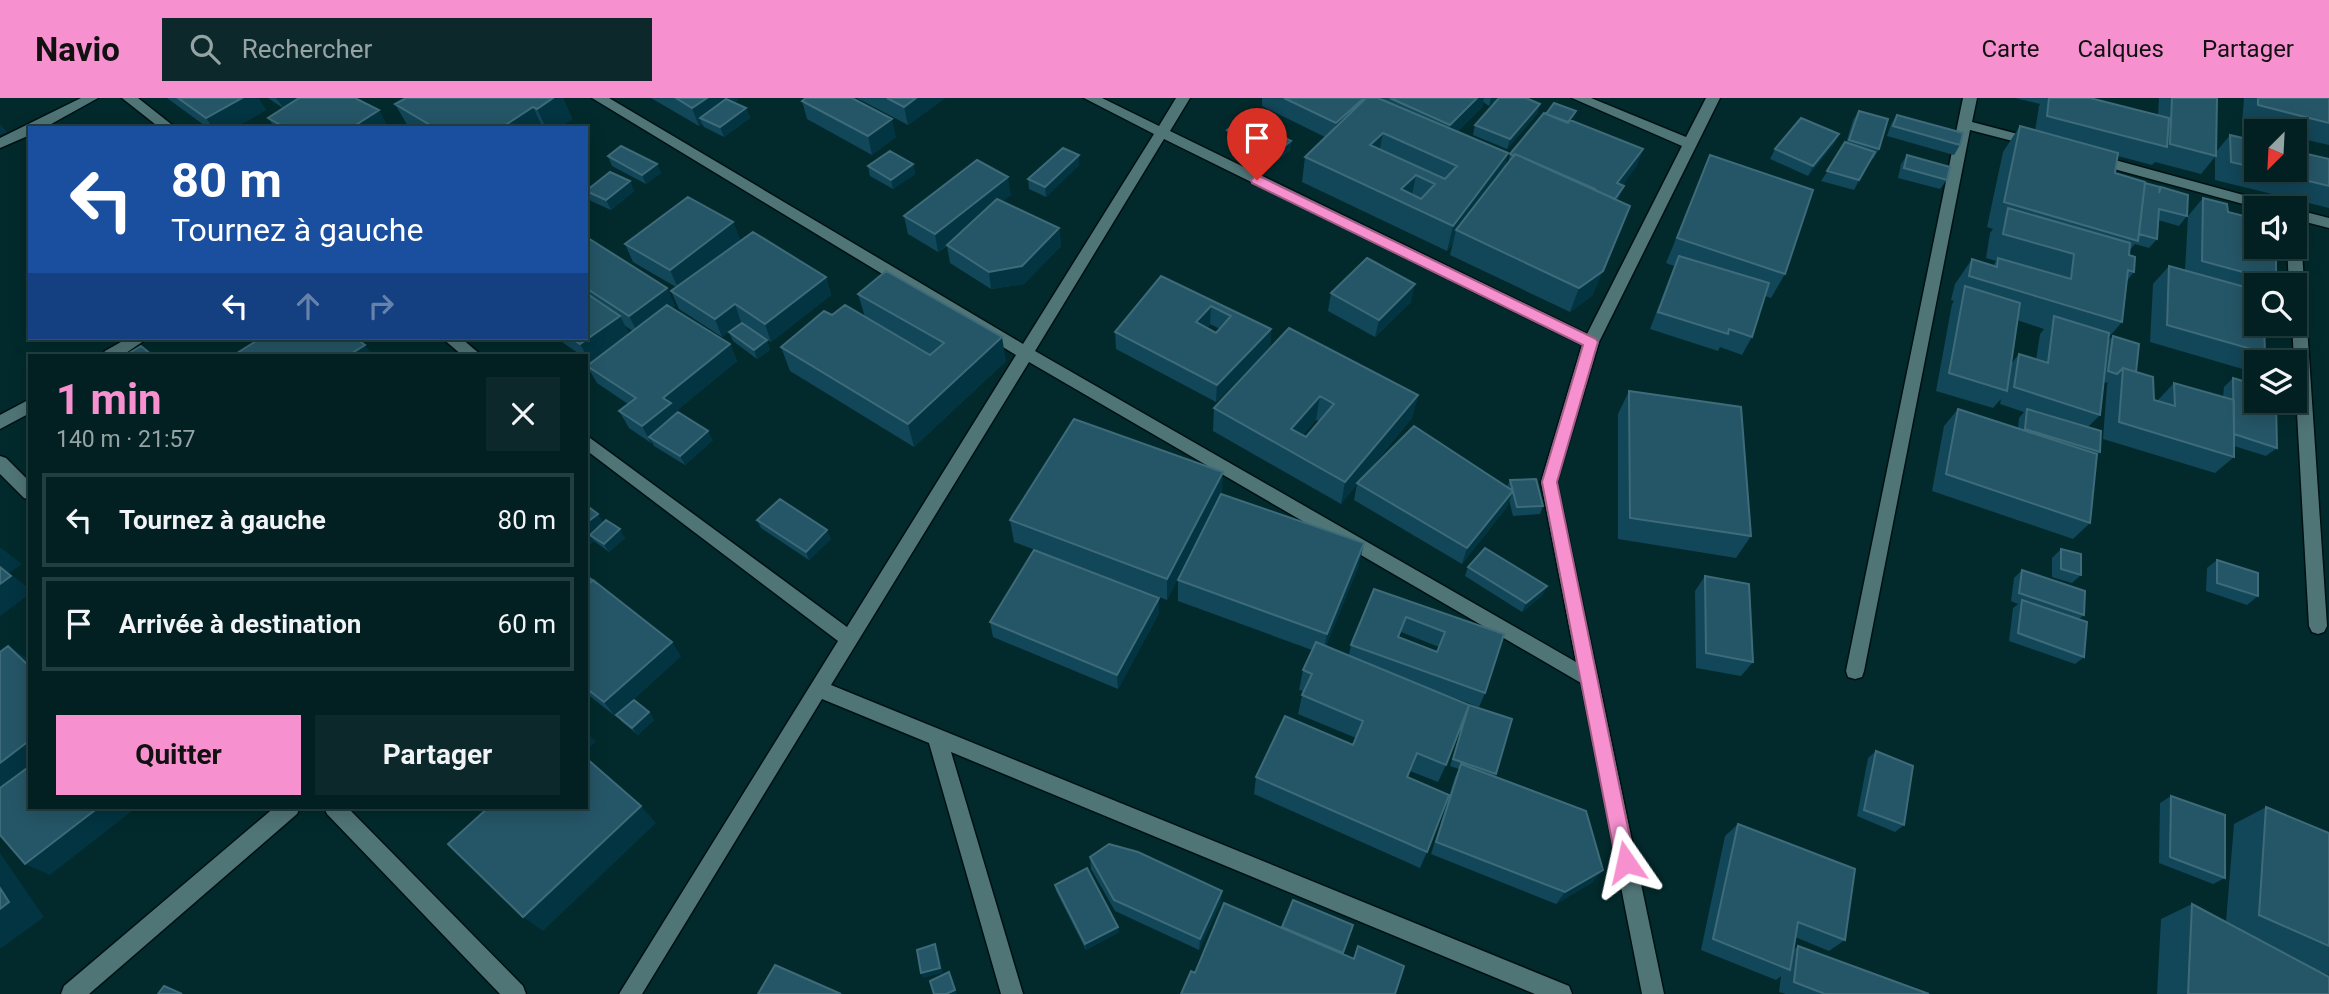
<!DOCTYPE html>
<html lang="fr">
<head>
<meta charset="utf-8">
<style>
	body { margin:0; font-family:Roboto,sans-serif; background:#0c282a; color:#f1f3f6; height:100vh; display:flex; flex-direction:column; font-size:26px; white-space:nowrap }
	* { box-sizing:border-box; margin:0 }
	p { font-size:23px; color:#96a3a5 }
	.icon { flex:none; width:38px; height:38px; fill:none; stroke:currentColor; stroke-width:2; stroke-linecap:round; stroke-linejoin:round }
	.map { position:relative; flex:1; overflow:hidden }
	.drawer { position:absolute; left:28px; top:256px; width:560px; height:455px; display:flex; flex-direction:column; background:#022021; border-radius:0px; box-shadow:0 4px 18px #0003,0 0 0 2px #233e3f }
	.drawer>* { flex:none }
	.top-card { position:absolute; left:28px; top:28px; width:560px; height:214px; border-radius:0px; box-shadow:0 4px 18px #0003,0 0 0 2px #233e3f; background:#1a4fa0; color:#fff; overflow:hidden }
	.needle { width:46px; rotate:204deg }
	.tools { position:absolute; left:2244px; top:21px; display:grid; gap:14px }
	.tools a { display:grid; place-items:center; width:63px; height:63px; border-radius:0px; background:#022021; box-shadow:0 4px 18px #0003,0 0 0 2px #233e3f; font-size:35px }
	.pin { position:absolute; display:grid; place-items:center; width:60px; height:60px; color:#fff; margin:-72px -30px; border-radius:50% 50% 50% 0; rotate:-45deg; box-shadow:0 0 7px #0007 }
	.pin .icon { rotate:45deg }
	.me { position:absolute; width:77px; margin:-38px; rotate:349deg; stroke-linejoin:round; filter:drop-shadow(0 0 5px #0008) }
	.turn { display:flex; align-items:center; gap:24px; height:147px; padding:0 28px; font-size:32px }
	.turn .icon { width:91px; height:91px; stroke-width:2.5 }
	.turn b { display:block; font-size:49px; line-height:60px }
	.lanes { display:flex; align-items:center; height:66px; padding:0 28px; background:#0003; justify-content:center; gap:35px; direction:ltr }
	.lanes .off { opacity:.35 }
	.round { display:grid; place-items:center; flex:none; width:74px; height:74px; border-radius:0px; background:#0c282a }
	.head { display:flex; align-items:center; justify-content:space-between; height:119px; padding:0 28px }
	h1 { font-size:42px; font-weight:700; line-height:52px; color:#f690cf }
	.primary-button { display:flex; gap:14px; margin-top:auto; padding:14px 28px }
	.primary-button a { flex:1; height:80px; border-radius:0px; background:#f690cf; color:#111; font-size:28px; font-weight:700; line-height:80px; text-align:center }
	.primary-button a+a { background:#0c282a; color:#f1f3f6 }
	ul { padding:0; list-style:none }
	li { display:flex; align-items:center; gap:21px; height:94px; margin:0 14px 10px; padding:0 14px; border:4px solid #233e3f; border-radius:0px }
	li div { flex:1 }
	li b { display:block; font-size:26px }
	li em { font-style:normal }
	header { display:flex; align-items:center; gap:42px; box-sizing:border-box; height:98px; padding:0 35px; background:#f690cf; color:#111 }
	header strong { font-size:33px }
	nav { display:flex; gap:38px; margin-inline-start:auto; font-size:24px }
	.search { width:490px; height:63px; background:#0c282a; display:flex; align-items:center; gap:18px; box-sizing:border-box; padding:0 24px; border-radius:0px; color:#96a3a5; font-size:26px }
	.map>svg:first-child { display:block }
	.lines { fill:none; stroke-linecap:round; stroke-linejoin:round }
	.street-casing { stroke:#001113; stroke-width:3 }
	.street { fill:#507577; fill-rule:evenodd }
	.wall { fill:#124659; fill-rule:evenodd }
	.shaded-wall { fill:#033441 }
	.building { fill:#255667; stroke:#3e6b79; stroke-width:2; fill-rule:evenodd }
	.route { fill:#f690cf; stroke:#a05e87; stroke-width:2 }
</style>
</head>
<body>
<header>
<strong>Navio</strong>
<div class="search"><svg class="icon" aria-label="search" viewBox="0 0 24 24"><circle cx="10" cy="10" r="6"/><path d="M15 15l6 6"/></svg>Rechercher</div>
<nav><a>Carte</a><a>Calques</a><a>Partager</a></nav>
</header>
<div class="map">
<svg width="2329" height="896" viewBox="0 0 2329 896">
	<rect width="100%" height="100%" fill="#022a2c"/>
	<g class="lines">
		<g class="street-casing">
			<path id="street" d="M81 0H98L44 30H30V37L0 50V40Z
				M122 0H138L176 30H160Z
				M592 0H609L1023 246 1154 36 1084 0H1102L1159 28 1176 0H1190L1170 33 1587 236 1682 48 1572 0H1591L1686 39 1706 0H1720L1599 244 1557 384 1664 896H1642L1581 585 1029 264 831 587 1569 888 1572 896H1535L951 654 1023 896H1001L929 645 822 601 642 896H619L838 543 586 352V337L847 529 1016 257ZM1164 41 1582 247 1541 384 1576 564 1035 253Z
				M1963 0H1977L1972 24 2041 42 2043 45 2036 49 1970 32 1864 573 1862 579 1855 581 1848 579 1846 573Z
				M2093 56 2280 107 2282 110H2258L2088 64 2086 61Z
				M2294 111 2329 120V130L2294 121Z
				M2294 134 2301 139 2327 528 2324 534 2318 536 2312 534 2309 528 2292 226H2294V187H2289L2287 149H2294Z
				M128 240H148L123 257H103L105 253Z
				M442 240H461L481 257H462Z
				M30 301V315L0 331V317Z
				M0 358 6 360 30 384V402L24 400 0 376Z
				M275 709H300L297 716 89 896H61L64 888Z
				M324 709H347L523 888 526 896H500L327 716Z"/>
		</g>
		<use href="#street" class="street"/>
	</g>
	<path class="wall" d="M167 0H258L266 12 234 30H208Z
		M268 0H355L389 30H275L268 20 283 10Z
		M406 0H563L572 21 558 30H409L395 6Z
		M651 0H737L738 2 734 4 746 10 750 20 724 39 704 29 702 26 699 28Z
		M857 0H945L908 27Z
		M1262 0H1365L1364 2H1382V0H1526L1538 15 1507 51 1473 37 1475 27 1498 1 1489 8 1483 4 1482 9 1457 34 1508 55 1504 71 1508 66 1510 56 1573 23 1643 51 1636 69 1622 87 1624 88 1618 102 1593 197 1570 214 1450 157 1453 145 1447 153 1302 84 1305 59 1325 39 1262 8Z
		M2015 0H2091L2158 17 2159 0H2217L2216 54 2230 37 2256 43V72H2294L2329 61V110L2215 82V59L2201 76 2155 64 2152 67 2118 58 2115 75 2145 85 2160 91 2161 89 2187 118 2179 128 2158 122 2157 141 2149 150 2135 146 2129 153V157L2134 174 2127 183 2122 224 2109 239 2108 243 2113 238 2154 302 2157 303 2174 285 2223 299 2224 289 2233 280 2277 350 2266 358 2234 348V359L2215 375 2103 341 2107 287 2108 285 2104 284 2100 317 2088 329 2100 354 2097 357 2090 425 2073 441 1932 393 1944 328 1958 311 2018 330 2019 320 2024 314 2000 306 2001 301 1993 310 1936 293 1952 206 1954 203 1951 202 1955 186 1972 161 1993 168 1996 163 1986 160 1990 135 1993 131 1987 129 2003 54 2020 28 2035 33 2039 8 2040 6ZM2017 222 2044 231 2040 236 2036 262 2019 256 2011 266Z
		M2244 0H2329V47L2294 39V33H2273L2242 26Z
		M802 3 896 39 872 57 807 21Z
		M1859 13 1879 51 1873 61 1871 60 1854 92 1821 83 1846 45 1853 22Z
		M1897 17 1960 47 1954 57 1887 38 1891 26Z
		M1227 32 1291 43 1290 52 1273 66 1227 42Z
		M1839 36 1834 46 1808 78 1770 61 1775 51Z
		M1710 57 1785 176 1771 200 1765 198 1752 239 1742 257 1720 249 1718 253 1650 231 1674 168 1666 165Z
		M1907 57 1947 82 1940 91 1898 80 1901 66Z
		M608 58 657 66 661 75 646 86 612 68Z
		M913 66 915 76 893 91 870 78 868 68Z
		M1079 67 1046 99 1029 91 1028 81Z
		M630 83 634 93 611 112 591 103 586 93Z
		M1011 97 1002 103 1059 130 1061 148 1024 186 991 191 950 165 947 148 938 154 908 136 904 118Z
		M2203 100 2228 114 2276 183 2272 187H2256V226L2265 255 2246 272 2150 244 2153 186 2169 168 2185 173 2188 118Z
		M733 124 740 142 715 162 826 179 831 197 771 244 741 224 722 239 679 211 671 193 676 189 633 164 625 146Z
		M586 142 667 190 675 208 672 210 730 246 737 263 675 314 713 342 685 367 654 348 652 344 651 345 629 330 619 313 628 306 597 285 587 268 633 233 625 228 590 264 586 261V257H581L556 240H586Z
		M1161 178 1271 231 1270 249 1216 304 1116 251 1115 234ZM1210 226 1220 231 1216 235 1207 229Z
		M1331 195 1411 204 1375 239 1328 213Z
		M858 196 1006 263 914 349 790 273 781 249 832 217 865 219Z
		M1289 230 1418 297 1412 320 1361 382 1507 389 1510 382 1543 408 1540 416 1513 418 1509 402 1507 409 1462 466 1354 402 1357 386 1341 406 1213 333 1214 310ZM1316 322 1319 323 1306 339 1303 337Z
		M729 234 767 242 770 252 757 261 733 243Z
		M1629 293 1751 438 1736 460 1618 441V316Z
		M1222 396 1359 467 1326 548 1349 557 1351 547 1374 491 1504 536 1485 595 1479 609 1441 595 1446 667 1438 684 1410 673 1407 679 1427 754 1420 770 1254 696 1256 679 1353 647 1356 640 1298 616 1303 593 1299 592 1303 572 1312 552 1178 503V482L1208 421 1167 502 1014 444 1010 422ZM1401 534 1439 549 1437 554 1399 539Z
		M586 407 603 425 625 440 609 454 594 443 586 450Z
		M757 422 831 441 809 462 761 430Z
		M2061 451 2081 477 2072 485 2052 479V460Z
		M2217 462 2258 498 2247 507 2206 493 2207 470Z
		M1468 469 1543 497 1522 514 1465 478Z
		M2022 472 2084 517 2079 521 2084 559 2075 566 2009 543 2013 510 2018 506 2011 503 2014 480Z
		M586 477 681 558 624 610 649 614 654 622 638 637 622 624 617 617 615 618 586 595Z
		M1705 478 1753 564 1741 578 1696 570 1695 493Z
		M1159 515 1118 591 993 539 990 524Z
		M1469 607 1496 676 1495 679 1593 784 1556 806 1431 756 1455 679 1459 671 1450 668Z
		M1876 653 1904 727 1895 734 1857 718 1868 660Z
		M2171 698 2225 780 2213 786 2159 765 2160 705Z
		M2266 709 2329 735V877L2308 868 2329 896H2157L2161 821 2192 806 2226 824 2234 726Z
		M1738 726 1845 842 1829 853 1795 839 1793 852 1798 848 1929 896H1786L1779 894 1781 878 1776 882 1701 852 1725 738Z
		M1090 759 1221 804 1199 852 1115 813 1091 771Z
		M1055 787 1119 834 1086 852 1056 793Z"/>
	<path class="shaded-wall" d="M242 0H258L266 12 234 30H213L206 20Z
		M276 0H307L285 12Z
		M553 0H563L572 21 558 30H546L537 11Z
		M707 0H737L738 2 707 23 700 20 702 26 699 28 692 10Z
		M916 0H945L908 27 904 9Z
		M1365 0 1362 18 1333 43 1336 25Z
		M1477 0H1484L1482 9 1446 45 1450 27Z
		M1491 0H1499L1489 8Z
		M1540 6 1538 15 1507 51 1510 41Z
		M533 9 543 30H501Z
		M746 10 750 20 724 39 720 29Z
		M379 12 389 30H351Z
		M892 21 896 39 872 57 868 38Z
		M0 26 7 34 0 37Z
		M1383 35 1378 60 1370 47Z
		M1839 36 1834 46 1808 78 1813 68Z
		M1291 43 1290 52 1273 66 1274 56Z
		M1643 51 1636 69 1611 104 1617 85Z
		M1508 55 1501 80 1456 132 1453 145 1447 153 1453 128Z
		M1079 57V67L1046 99 1045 89Z
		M657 66 661 75 646 86 642 77Z
		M913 66 915 76 893 91 891 82Z
		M1416 77 1411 102 1401 91Z
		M1008 79 1011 97 938 154 935 136Z
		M630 83 634 93 611 112 606 102Z
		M1624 88 1617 106 1613 103Z
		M733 124 740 142 678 190 670 172Z
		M1059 130 1061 148 1024 186 991 191 989 174Z
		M1620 132 1593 197 1570 214 1579 190Z
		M826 179 831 197 771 244 765 226Z
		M1415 186 1411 204 1375 239 1379 222Z
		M667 190 675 208 638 236 629 218Z
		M735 206 741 224 722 239 715 221Z
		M1211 208 1210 226 1195 241 1196 224Z
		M620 218 629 235 590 264 580 246Z
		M1271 231 1270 249 1216 304 1217 287Z
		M1002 239 1006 263 914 349 908 326Z
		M350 240H362L365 243 356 249Z
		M767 242 770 252 757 261 754 252Z
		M730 246 737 263 675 314 679 322 649 339 652 344 651 345 642 328 663 300Z
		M365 247 373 257H349Z
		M1418 297 1412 320 1341 406 1345 384Z
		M1320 298 1316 322 1290 353 1291 331Z
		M708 333 713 342 685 367 680 358Z
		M1223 374 1222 396 1167 502V481Z
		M1513 393 1507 409 1462 466 1467 450Z
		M598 416 608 432 590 437 594 443 586 450V425Z
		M620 431 625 440 609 454 604 446Z
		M827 432 831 441 809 462 806 454Z
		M1364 445 1359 467 1323 556 1327 536Z
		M0 449 22 466 9 475 30 491V496L0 518Z
		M1547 488 1543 497 1522 514 1526 505Z
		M1159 500V515L1118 591 1117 577Z
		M672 544 681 558 615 618 604 604Z
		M8 548 30 562V569Z
		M649 614 654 622 638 637 632 630Z
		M586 633 596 644 586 652Z
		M30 642V673L0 696V665Z
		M641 708 656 725 543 833 523 819Z
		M99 709H137L50 777 25 766Z
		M0 755 44 819 0 851Z
		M1603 772 1593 784 1556 806 1565 794Z
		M1222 793 1221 804 1199 852 1200 841Z
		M1118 829 1119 834 1086 852 1085 846Z
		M935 846 938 852 943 875 923 880 921 875Z
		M949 874 951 879 957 896H946Z"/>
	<path class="building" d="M178 0H242L206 20Z
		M299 0H355L379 12 351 30H286L268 20Z
		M406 0H553L537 11 533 9 501 30H435L395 6Z
		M676 0H707L692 10Z
		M806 0H852L892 21 868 38 802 3Z
		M887 0H916L904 9Z
		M1284 0H1364L1336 25Z
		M1366 0H1378L1508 55 1453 128 1305 59ZM1383 35 1457 68 1445 81 1370 47ZM1416 77 1435 86 1421 101 1401 91Z
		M1390 0H1477L1450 27Z
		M1499 0H1526L1540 6 1510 41 1475 27Z
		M2049 0H2090L2169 20 2167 49 2047 18Z
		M2172 0H2217L2216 58 2170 46Z
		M2258 0H2329V25L2258 7Z
		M726 1 746 10 720 29 700 20Z
		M1554 5 1576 13 1568 24 1546 16Z
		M1859 13 1888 21 1879 51 1849 42Z
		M1544 15 1568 25 1570 22 1643 51 1617 85 1624 88 1615 101 1595 92V91L1515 56 1514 58 1510 56Z
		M1897 17 1963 35 1960 47 1893 28Z
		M1244 19 1291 43 1274 56 1227 32Z
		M1801 20 1839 36 1813 68 1775 51Z
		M2020 28 2118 55 2115 75 2145 84 2138 143 2004 104Z
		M2230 37 2256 43V70L2231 64Z
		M1845 44 1875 54 1859 82 1827 73Z
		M621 48 657 66 642 77 608 58Z
		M1063 50 1079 57 1045 89 1028 81Z
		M890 53 913 66 891 82 868 68Z
		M2294 53 2329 61V88L2263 72H2294Z
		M1515 56 1630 108 1603 173 1579 190 1456 132Z
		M1710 57 1813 92 1785 176 1677 140Z
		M1907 57 1950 69 1947 82 1904 70Z
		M977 62 1008 79 935 136 904 118Z
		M610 74 630 83 606 102 586 93Z
		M2145 85 2160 89 2159 95 2161 89 2188 97 2187 118 2159 111 2157 141 2139 136Z
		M688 99 733 124 670 172 625 146Z
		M2203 100 2227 106 2228 114 2256 121V149H2276V183L2202 163Z
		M997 101 1059 130 1022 168 989 174 947 147Z
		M2008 110 2130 145 2129 157 2135 159 2134 174 2128 172 2122 224 1969 178 1972 161 1997 169 1998 160 2071 181 2074 156 2003 136Z
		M753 134 826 179 765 226 735 206 715 221 671 193Z
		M588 140 667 190 629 218 586 190V142Z
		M1679 158 1769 185 1752 239 1729 231 1728 236 1658 214Z
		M1367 160 1415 186 1379 222 1331 195Z
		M2169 168 2256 192V226H2264L2265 255 2167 227Z
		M886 173 1002 239 908 326 781 249 824 213 832 217 845 207 930 257 944 245 858 196Z
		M1161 178 1271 231 1217 287 1115 234ZM1211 208 1231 218 1216 235 1196 224Z
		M1965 188 2020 205 2007 293 1949 275Z
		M586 195 620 218 580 246 571 240H586Z
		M667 207 730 246 663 300 671 305 642 328 619 313 636 300 587 268Z
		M2054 218 2109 235 2100 317 2014 289 2019 256 2048 265Z
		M742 225 767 242 754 252 729 234Z
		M1289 230 1418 297 1345 384 1214 310ZM1320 298 1334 306 1306 339 1291 331Z
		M2113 238 2139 246 2136 274 2123 270 2117 276 2108 273Z
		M261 240H355L365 247 349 257H234Z
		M141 248 152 257H126Z
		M2123 270 2153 279 2154 302 2175 308 2174 285 2234 302V359L2119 324Z
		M2233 280 2256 287V303H2276L2277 350 2234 336Z
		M1629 293 1741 309 1751 438 1630 420Z
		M1958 311 2097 356 2090 425 1946 376Z
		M2027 311 2101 333 2100 354 2025 331Z
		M678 314 708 333 680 358 649 339Z
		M1074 321 1223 374 1167 481 1010 422Z
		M1414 328 1513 393 1467 450 1357 385Z
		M1536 381 1543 408 1517 409 1510 382Z
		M1221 396 1364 445 1327 536 1178 482Z
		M780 401 827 432 806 454 757 422Z
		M586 407 598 416 586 425Z
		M606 422 620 431 604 446 590 437Z
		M1485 450 1547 488 1526 505 1468 469Z
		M2061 451 2081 456V477L2061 471Z
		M1034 452 1159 500 1117 577 990 524Z
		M2217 462 2258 475V498L2217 485Z
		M0 469 11 478 0 486Z
		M2022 472 2085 493 2084 517 2019 495Z
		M586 477 597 486 593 482 586 488Z
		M1705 478 1749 486 1753 564 1706 555Z
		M593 482 672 544 604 604 586 590V488Z
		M1374 491 1504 536 1485 595 1351 547ZM1406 519 1445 534 1437 554 1398 539Z
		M2022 502 2087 524 2084 559 2018 535Z
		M1316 544 1469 607 1446 667 1417 655 1407 679 1449 697 1427 754 1256 679 1285 618 1353 647 1363 623 1302 597 1312 576 1303 572Z
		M8 548 30 569V642L0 665V554Z
		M634 602 649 614 632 630 616 617Z
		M1469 607 1512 621 1496 676 1453 661Z
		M1876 653 1913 668 1904 727 1864 712Z
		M586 660 641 708 523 819 448 746 489 709H586Z
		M1461 666 1586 713 1603 772 1565 794 1436 744Z
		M30 668V709H99L25 766 0 737V690Z
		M2171 698 2225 717V780L2170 759Z
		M2266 709 2329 735V848L2259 817Z
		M1738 726 1855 771 1845 842 1798 824 1790 872 1713 841Z
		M1109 746 1138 754 1222 793 1200 841 1114 802 1090 759Z
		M1087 770 1118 829 1085 846 1055 787Z
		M0 790 9 804 0 811Z
		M1293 802 1353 827 1343 855 1282 829Z
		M1224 805 1354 861 1358 848 1404 868 1395 896H1181L1191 873 1195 875Z
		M2192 806 2329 879V896H2188Z
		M935 846 940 870 921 875 917 852Z
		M1798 848 1929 896H1825L1794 884Z
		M775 867 841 896H758Z
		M949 874 955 892 946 896H934L930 883Z
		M164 888 182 896H158Z"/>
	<path class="route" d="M1257 77 1596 241 1598 244 1557 384 1635 764 1632 771 1626 773 1619 771 1616 764 1542 384 1583 247 1252 85 1251 82Z"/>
</svg>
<div class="tools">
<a><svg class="needle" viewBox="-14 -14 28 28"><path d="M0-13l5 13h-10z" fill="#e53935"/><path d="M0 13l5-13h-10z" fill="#96a3a5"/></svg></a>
<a><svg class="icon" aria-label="sound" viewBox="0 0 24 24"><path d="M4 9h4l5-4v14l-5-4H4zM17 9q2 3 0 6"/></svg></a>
<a><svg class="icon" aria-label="search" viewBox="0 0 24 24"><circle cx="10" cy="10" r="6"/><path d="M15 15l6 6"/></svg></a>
<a><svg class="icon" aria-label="layers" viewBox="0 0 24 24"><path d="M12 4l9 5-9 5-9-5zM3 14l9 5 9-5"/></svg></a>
</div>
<div class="pin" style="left:1257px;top:82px;background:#d93025"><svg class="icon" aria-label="arrive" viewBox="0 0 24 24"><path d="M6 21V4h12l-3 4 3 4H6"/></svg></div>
<svg class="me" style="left:1626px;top:764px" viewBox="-20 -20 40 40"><path d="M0-17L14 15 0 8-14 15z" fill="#f690cf" stroke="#fff" stroke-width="4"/></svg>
<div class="top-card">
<div class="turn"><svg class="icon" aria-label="left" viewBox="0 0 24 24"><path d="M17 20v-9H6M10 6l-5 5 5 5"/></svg><div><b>80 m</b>Tournez à gauche</div></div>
<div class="lanes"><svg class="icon" aria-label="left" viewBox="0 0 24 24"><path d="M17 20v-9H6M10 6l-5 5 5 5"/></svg><svg class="icon off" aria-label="ahead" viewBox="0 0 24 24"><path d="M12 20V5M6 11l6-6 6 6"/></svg><svg class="icon off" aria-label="right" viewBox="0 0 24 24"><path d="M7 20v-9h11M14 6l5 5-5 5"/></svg></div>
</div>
<section class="drawer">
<div class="head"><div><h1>1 min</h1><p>140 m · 21:57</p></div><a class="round"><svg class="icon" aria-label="close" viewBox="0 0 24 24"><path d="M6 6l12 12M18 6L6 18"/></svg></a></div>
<ul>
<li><svg class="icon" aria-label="left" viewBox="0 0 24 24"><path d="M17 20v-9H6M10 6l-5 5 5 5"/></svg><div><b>Tournez à gauche</b></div><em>80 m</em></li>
<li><svg class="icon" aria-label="arrive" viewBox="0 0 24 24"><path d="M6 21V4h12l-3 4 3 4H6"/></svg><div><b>Arrivée à destination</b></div><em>60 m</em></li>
</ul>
<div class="primary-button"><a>Quitter</a><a>Partager</a></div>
</section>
</div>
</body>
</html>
